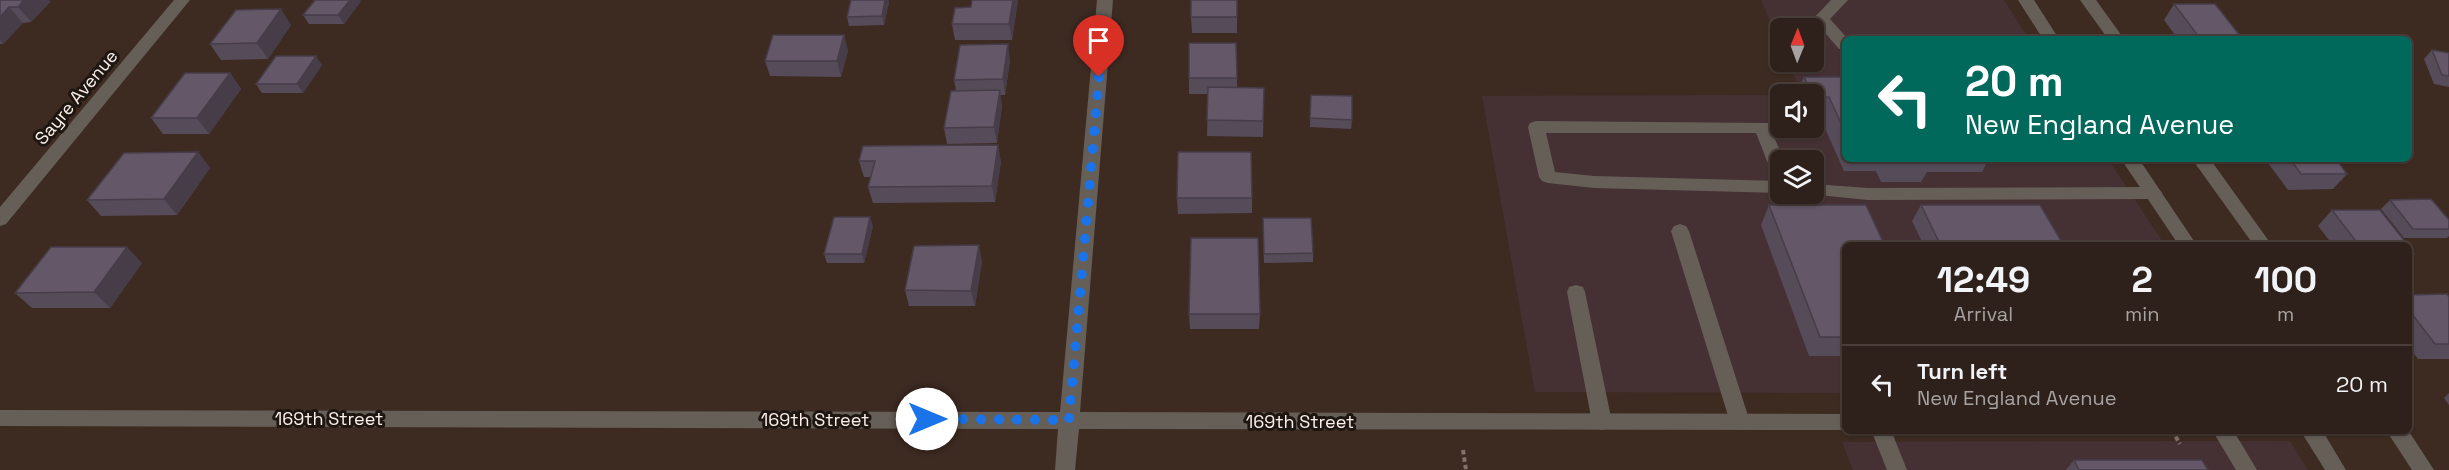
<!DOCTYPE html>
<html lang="en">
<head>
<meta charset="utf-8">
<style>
	body { margin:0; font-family:"Space Grotesk",sans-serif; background:#362823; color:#f1f3f6; height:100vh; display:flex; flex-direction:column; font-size:22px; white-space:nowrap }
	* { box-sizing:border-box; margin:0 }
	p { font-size:20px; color:#a7a3a2 }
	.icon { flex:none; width:33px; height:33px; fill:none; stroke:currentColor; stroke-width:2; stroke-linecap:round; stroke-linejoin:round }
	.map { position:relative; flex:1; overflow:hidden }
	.side { position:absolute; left:1842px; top:242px; width:570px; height:192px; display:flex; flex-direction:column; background:#2e201a; border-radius:9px; box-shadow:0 2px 4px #0004,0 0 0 2px #493e39 }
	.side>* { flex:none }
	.hud { position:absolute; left:1842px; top:36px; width:570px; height:126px; border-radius:9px; box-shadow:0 2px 4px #0004,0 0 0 2px #493e39; background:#00695c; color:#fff; overflow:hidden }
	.needle { width:39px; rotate:1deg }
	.tools { position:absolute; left:1770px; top:18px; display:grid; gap:12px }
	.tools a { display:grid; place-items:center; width:54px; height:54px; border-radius:9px; background:#2e201a; box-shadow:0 2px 4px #0004,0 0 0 2px #493e39; font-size:30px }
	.pin { position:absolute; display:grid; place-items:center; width:51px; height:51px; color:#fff; margin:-62px -26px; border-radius:50% 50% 50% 0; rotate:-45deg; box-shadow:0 0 6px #0007 }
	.pin .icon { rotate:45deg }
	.me { position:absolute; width:66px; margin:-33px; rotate:90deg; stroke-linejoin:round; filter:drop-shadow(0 0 4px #0008) }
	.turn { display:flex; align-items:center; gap:21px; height:126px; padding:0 24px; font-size:27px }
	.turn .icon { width:78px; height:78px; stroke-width:2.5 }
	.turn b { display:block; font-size:42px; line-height:51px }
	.eta { display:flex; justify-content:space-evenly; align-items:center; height:102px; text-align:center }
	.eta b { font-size:36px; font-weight:800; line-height:42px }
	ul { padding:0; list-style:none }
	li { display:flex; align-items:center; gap:18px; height:78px; padding:0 24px; border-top:2px solid #493e39 }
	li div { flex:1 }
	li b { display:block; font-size:22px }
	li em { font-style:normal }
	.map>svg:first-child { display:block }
	.commercial { fill:#453133; fill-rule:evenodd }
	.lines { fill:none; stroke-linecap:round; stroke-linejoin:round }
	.path { stroke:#817169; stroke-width:4; stroke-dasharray:4.5 3; stroke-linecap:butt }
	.service { fill:#665f58; fill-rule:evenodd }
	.minor { fill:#665f58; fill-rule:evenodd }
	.tertiary { fill:#665f58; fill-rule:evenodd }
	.wall { fill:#564b59 }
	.shaded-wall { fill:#463d49 }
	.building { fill:#645768; stroke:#463d49; stroke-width:1.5 }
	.route { stroke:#1a73e8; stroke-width:10; stroke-dasharray:0 18 }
	.labels { text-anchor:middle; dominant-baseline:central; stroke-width:6; stroke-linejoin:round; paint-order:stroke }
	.street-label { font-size:18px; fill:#fdf0ea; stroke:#1e1611 }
</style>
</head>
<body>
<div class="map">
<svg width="2449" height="470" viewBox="0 0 2449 470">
	<rect width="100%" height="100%" fill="#3d2b22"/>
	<path class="commercial" d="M1761 0H2004L2029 39H1845V159H2108L2164 244H1845V393L1535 392 1482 96 1780 95V128H1814V94H1794H1802L1788 62H1814V28H1780V44ZM1780 160H1814V194H1780Z
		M2290 441 2308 470H1853L1842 442Z"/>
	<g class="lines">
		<path class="path" d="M2172 430 2180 444
			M1463 450 1466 470"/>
		<path class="service" d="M1831 0H1848L1830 19 1848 39H1845V50L1839 49 1813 19Z
			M2080 0H2096L2124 39H2108Z
			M1536 121 1768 123 1784 160H1780V177L1774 175 1771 171 1756 133H1546L1555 172 1594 176 1780 181V193L1594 188 1548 183 1542 181 1539 177 1528 127 1530 123Z
			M2192 159H2210L2271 244H2253Z
			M1814 184 1868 188 2153 187 2159 189 2162 193 2159 197 2153 199 1868 200 1808 194H1814Z
			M1680 224 1686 226 1689 231 1750 422 1747 428 1740 430 1733 428 1730 422 1671 231 1674 226Z
			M1576 285 1583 287 1585 292 1612 422 1609 428 1602 430 1595 428 1592 422 1567 292 1569 287Z
			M1871 430H1891L1907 470H1887Z
			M2212 430H2233L2257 470H2236Z
			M2386 430H2408L2434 470H2412Z"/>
		<path class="minor" d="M174 0H190L6 224 0 226V207Z
			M1097 0H1113L1080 412 1845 414V430L1079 429 1075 470H1055L1058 429 0 426V410L1060 412Z"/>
		<path class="tertiary" d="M2018 0H2034L2059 39H2043Z
			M2121 159H2139L2196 244H2178Z
			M2300 430H2322L2346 470H2325Z"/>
	</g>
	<path class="wall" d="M0 0H49L50 2 31 22 23 23 3 44H0Z
		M851 0H888L889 2 884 25 849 26 847 17Z
		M972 0H1018L1012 40H955L952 24 971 7Z
		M1237 0V33H1192L1191 17Z
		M361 1 344 24H309L303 15Z
		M2174 4 2241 37 2239 39H2178L2164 20Z
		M291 25 268 59 221 60 210 44Z
		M844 35 848 51 841 77 770 76 765 61Z
		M2432 50 2449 53V87L2434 84 2424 59Z
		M1010 60 1005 95H1000L1002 106 997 143 947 144 944 128 956 90 954 80Z
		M322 65 303 93H262L256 84Z
		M230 73 241 89 209 134H163L151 118Z
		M1804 77H1845V159H1989L1982 172H1927L1921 182H1881L1876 171H1844L1820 117H1814V94H1796Z
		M1189 78H1237V88H1264L1263 137 1207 136 1208 94H1189Z
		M1311 95 1352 120 1351 129 1310 127Z
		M198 152 210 168 177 215 101 216 87 200Z
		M2265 159H2336L2347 174 2333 189 2288 190Z
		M859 161H1001L995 202 873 203 868 187 871 177H864Z
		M1177 198H1252V213L1178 214Z
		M2390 200 2449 220V236L2447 238H2404L2381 209Z
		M1769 205 1845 244V356H1809L1761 225Z
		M1921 205 2063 244H1923L1912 221Z
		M2332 210 2407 244H2332L2318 226Z
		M873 226 864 263H827L824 254Z
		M1263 226 1313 253V262L1264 263Z
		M2409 247 2414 254 2409 259Z
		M982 261 975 306H909L905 290Z
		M142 263 110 308H32L15 293Z
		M2409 295 2449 297V359H2418L2409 347Z
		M1189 314H1260L1259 329H1190Z
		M2449 393V405L2444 398Z
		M2074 460 2208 470H2066Z"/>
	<path class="shaded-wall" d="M24 0H49L50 2 31 22 18 7Z
		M350 0H360L361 1 344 24 338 15Z
		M885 0H888L889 2 884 25 882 16Z
		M1013 0H1018L1012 40 1009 24Z
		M9 7 23 23 3 44 0 40V17Z
		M281 9 291 25 268 59 257 43Z
		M844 35 848 51 841 77 837 61Z
		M1008 44 1010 60 1005 95 1003 79Z
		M316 56 322 65 303 93 297 84Z
		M230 73 241 89 209 134 197 118Z
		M1000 90 1002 106 997 143 994 127Z
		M998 145 1001 161 995 202 992 186Z
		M198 152 210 168 177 215 164 199Z
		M870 217 873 226 864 263 862 254Z
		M979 245 982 261 975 306 971 291Z
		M127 247 142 263 110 308 94 292Z"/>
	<path class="building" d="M0 0H24L18 7H9L0 17Z
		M315 0H350L338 15H303Z
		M851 0H885L882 16 847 17Z
		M972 0H1013L1009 24H952L955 8 971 7Z
		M1191 0H1237V17H1191Z
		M2174 4H2215L2241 37H2199Z
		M281 9 257 43 210 44 236 10Z
		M773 35H844L837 61H765Z
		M1189 43H1236L1237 78H1189Z
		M1008 44 1003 79 954 80 960 45Z
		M2432 50 2449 53V76L2442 75Z
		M276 56H316L297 84H256Z
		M185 73H230L197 118H151Z
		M1804 77H1845V132L1829 97H1814V94H1812Z
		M1208 87 1264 88 1263 121 1207 120Z
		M1000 90 994 127 944 128 951 91Z
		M1311 95 1352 96V120L1310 118Z
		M998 145 992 186 868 187 875 161H859L863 146Z
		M198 152 164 199 87 200 124 153Z
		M1178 152H1251L1252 198H1177Z
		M1890 159H1930L1932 163 1892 162Z
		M2290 159H2336L2347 174H2301Z
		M2431 199 2449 220V229H2413L2390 200Z
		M1769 205H1866L1884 244H1845V337H1820Z
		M1921 205H2040L2063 244H1940Z
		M2332 210H2380L2407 244H2358Z
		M834 217H870L862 254H824Z
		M1263 218H1311L1313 253 1264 254Z
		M1191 238H1258L1260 314H1189Z
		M979 245 971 291 905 290 914 246Z
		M51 247H127L94 292 15 293Z
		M2409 247 2414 254H2409Z
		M2447 294 2449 297V344H2435L2409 310V295Z
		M2074 460H2202L2208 470H2079Z"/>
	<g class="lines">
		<path class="route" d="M927 419 1069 420 1099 77"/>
	</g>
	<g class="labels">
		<g class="street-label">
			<text transform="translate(76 97) rotate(-50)">Sayre Avenue</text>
			<text x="329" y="418">169th Street</text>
			<text x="815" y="419">169th Street</text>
			<text x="1300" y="421">169th Street</text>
		</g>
	</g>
</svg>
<div class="tools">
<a><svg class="needle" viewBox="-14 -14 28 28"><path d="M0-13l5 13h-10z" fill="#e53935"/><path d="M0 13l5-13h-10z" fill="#a7a3a2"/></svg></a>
<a><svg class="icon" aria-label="sound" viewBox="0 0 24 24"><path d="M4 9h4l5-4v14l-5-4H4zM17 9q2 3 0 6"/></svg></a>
<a><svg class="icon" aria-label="layers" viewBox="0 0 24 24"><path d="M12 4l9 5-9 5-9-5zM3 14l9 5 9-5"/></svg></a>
</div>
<div class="pin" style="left:1099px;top:77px;background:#d93025"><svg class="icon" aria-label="arrive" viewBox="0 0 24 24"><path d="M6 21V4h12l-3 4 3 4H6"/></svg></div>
<svg class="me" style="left:927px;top:419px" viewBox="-20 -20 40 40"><circle r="19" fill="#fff"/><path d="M0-13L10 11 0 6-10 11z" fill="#1a73e8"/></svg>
<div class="hud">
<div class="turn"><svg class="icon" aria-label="left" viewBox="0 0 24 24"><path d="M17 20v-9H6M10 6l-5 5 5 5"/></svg><div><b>20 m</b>New England Avenue</div></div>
</div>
<section class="side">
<div class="eta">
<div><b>12:49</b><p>Arrival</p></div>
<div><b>2</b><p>min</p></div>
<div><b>100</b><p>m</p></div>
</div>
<ul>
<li><svg class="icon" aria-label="left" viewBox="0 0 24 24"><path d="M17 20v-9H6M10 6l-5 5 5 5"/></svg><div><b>Turn left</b><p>New England Avenue</p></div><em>20 m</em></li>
</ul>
</section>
</div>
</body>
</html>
